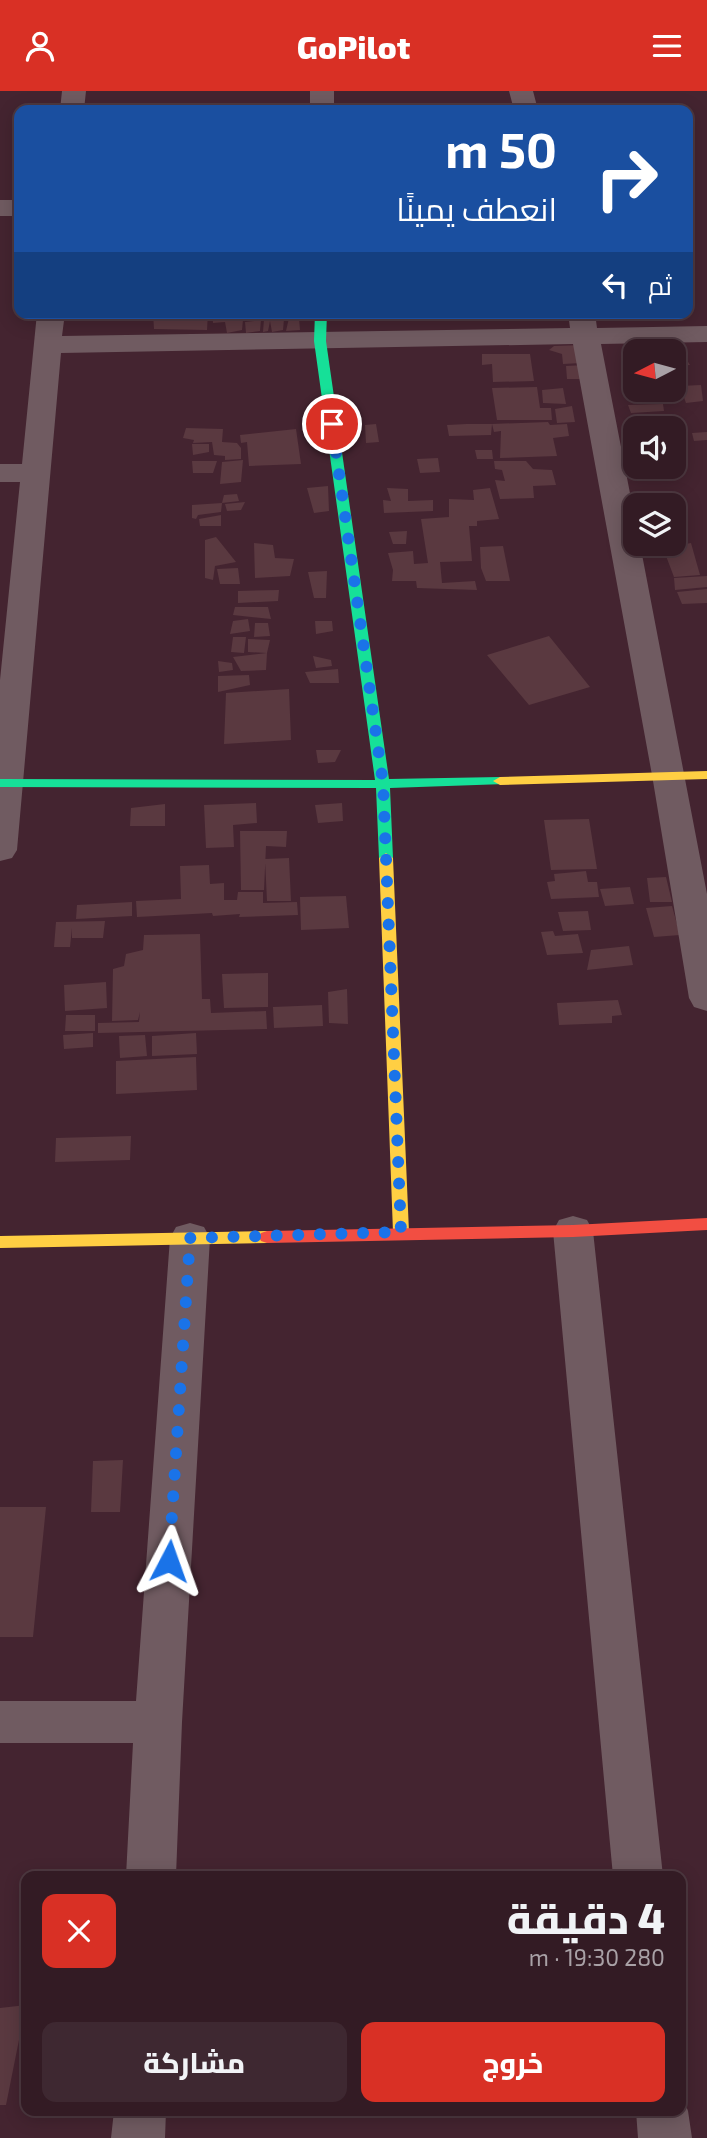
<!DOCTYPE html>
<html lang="ar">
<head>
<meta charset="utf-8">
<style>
	body { margin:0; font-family:"Exo 2",Cairo,sans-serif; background:#3e2831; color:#f1f3f6; direction:rtl; height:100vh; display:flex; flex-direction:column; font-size:26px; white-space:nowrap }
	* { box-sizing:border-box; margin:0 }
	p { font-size:23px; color:#a9a1a6 }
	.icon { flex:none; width:38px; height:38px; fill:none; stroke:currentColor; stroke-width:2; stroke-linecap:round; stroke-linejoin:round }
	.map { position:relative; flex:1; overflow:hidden; direction:ltr }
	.panel { position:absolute; left:21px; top:1780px; width:665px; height:245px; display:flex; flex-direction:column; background:#331b24; border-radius:14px; box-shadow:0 4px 18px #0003,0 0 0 2px #4e3941; direction:rtl }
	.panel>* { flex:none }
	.top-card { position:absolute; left:14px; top:14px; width:679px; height:214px; border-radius:14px; box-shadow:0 4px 18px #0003,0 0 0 2px #4e3941; direction:rtl; background:#1a4fa0; color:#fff; overflow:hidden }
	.needle { width:46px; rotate:264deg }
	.fabs { position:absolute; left:623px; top:248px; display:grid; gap:14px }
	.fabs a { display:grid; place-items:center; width:63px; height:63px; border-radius:14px; background:#331b24; box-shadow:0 4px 18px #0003,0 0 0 2px #4e3941; font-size:35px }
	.pin { position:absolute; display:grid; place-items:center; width:60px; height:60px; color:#fff; margin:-30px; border:4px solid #fff; border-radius:50%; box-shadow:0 2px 7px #0007 }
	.me { position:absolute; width:77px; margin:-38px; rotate:4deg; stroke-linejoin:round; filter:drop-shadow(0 0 5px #0008) }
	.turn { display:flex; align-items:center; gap:24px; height:147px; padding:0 21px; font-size:32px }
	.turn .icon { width:91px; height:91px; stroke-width:2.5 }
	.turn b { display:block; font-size:49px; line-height:60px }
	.then { display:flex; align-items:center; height:66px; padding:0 21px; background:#0003; gap:14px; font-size:26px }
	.round { display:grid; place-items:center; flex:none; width:74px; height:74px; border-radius:14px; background:#3e2831 }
	.headline { display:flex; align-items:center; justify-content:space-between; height:119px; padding:0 21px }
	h1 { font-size:42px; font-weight:800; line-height:52px }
	.action { display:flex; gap:14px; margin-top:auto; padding:14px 21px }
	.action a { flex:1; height:80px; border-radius:14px; background:#d93025; color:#fff; font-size:28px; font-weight:800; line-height:80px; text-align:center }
	.action a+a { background:#3e2831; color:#f1f3f6 }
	header { display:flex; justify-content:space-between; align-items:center; height:91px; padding:0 21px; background:#d93025; color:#fff; font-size:32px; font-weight:800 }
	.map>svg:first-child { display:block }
	.building { fill:#5a3940 }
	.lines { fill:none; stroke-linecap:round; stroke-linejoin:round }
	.street { fill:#705b61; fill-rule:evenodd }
	.fast { fill:#16e098; fill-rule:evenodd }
	.slow { fill:#ffcf43; fill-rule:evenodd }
	.jam { fill:#f24e42; fill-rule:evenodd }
	.route { stroke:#1a73e8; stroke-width:12; stroke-dasharray:0 21.6 }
</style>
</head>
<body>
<header><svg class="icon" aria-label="menu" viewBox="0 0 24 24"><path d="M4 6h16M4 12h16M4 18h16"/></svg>GoPilot<svg class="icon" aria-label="person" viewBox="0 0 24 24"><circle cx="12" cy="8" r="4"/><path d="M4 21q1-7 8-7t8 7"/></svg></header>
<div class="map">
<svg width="707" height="2047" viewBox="0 0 707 2047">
	<rect width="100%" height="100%" fill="#442430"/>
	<path class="building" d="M153 222H208L207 239 154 238Z
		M212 222H252L251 228 243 229 242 239 227 242 225 231 213 232Z
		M289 227H299L300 239 286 240Z
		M264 228H284L283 239 272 241 270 230 268 240 263 241Z
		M261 229 260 240 246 242 245 231Z
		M583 254 581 272 563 273 562 263 549 259 554 255Z
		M482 263H530L534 290 493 291 492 273 482 274Z
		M674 266H685L690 274 674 275Z
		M585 274 588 288H567L566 275Z
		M701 294 703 310 686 312 680 295Z
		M537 296 540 317H551L552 329H497L492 297Z
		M563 297 566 313 543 312 542 299Z
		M663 313 664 320 631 322 628 314Z
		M572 315 575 331 557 332 555 318Z
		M548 331 550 334 567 333 569 345 553 347 557 365 500 367 501 340 494 341 492 333Z
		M376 333 379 351 366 352 365 334Z
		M467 333H492L491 344 449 345 447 334Z
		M186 337 223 338 222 351 237 352 241 357V368L225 369V365L214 364 212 351 193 352 194 349 183 347Z
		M296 338 301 373 249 375 247 351 241 352 240 344Z
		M707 341V349L694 350 692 342Z
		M192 353H209V361L193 364Z
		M475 359H492L493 368H477Z
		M438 367 440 381 420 382 417 368Z
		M243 369 241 391 220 393 222 371Z
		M192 370H217L213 382H193Z
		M494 370H526L533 378 552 379 556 394 533 395 534 407 500 408 495 389 505 390 502 379 495 378Z
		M328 395 329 420 314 422 307 397Z
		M387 397 408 398V410L433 409V420L384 422 383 409 391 410Z
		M490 397 499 428 477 430V435H469L472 470 440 471 442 492 475 490 477 499 417 497 416 490H392L393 479 388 462 413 460 414 473 428 472 421 428 449 426V408L474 409 473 399Z
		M237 403 239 410 222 412 221 421 198 424 196 428 192 427V414L222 412 224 404Z
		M245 411 241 419 227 420 225 413Z
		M221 424V435H200L199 428Z
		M407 440 406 453H393L389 441Z
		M216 446 236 471 215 475 213 489 205 487V449Z
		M254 452 273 454 275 467 294 468 290 485 255 487Z
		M691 452 700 484 674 486 663 457Z
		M503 455 510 490H486L481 477 480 456Z
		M238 477 240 493H220L217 478Z
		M327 480 326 507H314L308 481Z
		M707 485V496L675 499 674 487Z
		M707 498V512L682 513 677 501Z
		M279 499 278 510 238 512V500Z
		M235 516H268L271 528 233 524Z
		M248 528 250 540 230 543 233 530Z
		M315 530H332L333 540 316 543Z
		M255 532H268L270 545 254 546Z
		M549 545 590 596 529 614 487 564Z
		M233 546H246L244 562 231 561Z
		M248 548 270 549 267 562 248 561Z
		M267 562 266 579 241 580 233 566Z
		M313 565 331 569 332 575 316 577Z
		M218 570 232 572 233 579 219 581Z
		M338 578 339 592H310L305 581Z
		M249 584 250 594 218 601V585Z
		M289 598 291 649 224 653 226 602Z
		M316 659H341L335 671 318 672Z
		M256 712 257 732 233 734 234 756 206 757 204 714Z
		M342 712 343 730 318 732 315 714Z
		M165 713V735H130L131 717Z
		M589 728 597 778 551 779 544 729Z
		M240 740H287L286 756 266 755 264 799H241Z
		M289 767 291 810H267L265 768Z
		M209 774 210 793 224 792V809H237L238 801H263V812L297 811 298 824 239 826 240 823 213 825 212 822 137 826 136 810 181 808 180 775Z
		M586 780 588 791H597L599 806 551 808 547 791 555 790 554 783Z
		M666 786 672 811H650L647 787Z
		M630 796 634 813 605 815 600 798Z
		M346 805 349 837 301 839 300 806Z
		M132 811V825L76 828 77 814Z
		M672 815 680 844 654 846 646 817Z
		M588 820 591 839 563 840 558 821Z
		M105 830 103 847H72V837L70 856H54L56 831Z
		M553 840 555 845 578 843 583 862 547 864 541 841Z
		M200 843 202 908H210L211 922 266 920 267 938 98 942V932L139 931 140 921 138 929 112 930 113 878 124 875 126 863 143 859 144 844Z
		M629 855 633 874 587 879 591 859Z
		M268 882V916L224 917 222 883Z
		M106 891 107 917 65 920 64 894Z
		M347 898 348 933 329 932 328 901Z
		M618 909 622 924 612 925V932L559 934 557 912Z
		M322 914 323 935 274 937 273 916Z
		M66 924H95V940H65Z
		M93 942V956L64 958 63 944Z
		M196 942 197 963 152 965V945Z
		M145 944 147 965 120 967 119 945Z
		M196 966 197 999 116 1003V970Z
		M131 1045 130 1069 55 1071 56 1047Z
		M123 1369 120 1421H91L93 1370Z
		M0 1416H46L33 1546H0Z
		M26 1914 6 2014H0V1917Z"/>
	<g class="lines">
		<path class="street" d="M62 0H86L84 19H60Z
			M310 0H334V19H310Z
			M509 0H533L538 19H514Z
			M0 109H19V125H0Z
			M37 222H65L62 245 570 237 568 222H595L597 237 707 235V251L601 253 635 428V453H640L707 803V920L694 916 689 907 652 684 573 253 61 262 17 759 12 767 0 770V589L20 391H0V373H22Z
			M573 1125 587 1129 593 1140 663 1785H613L553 1140 559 1129Z
			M190 1132 204 1136 210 1147 182 1631 176 1785H126L133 1652H0V1610H136L170 1147 176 1136Z
			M681 2002 688 2020 692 2047H638L636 2020H681Z
			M114 2020H166L165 2047H111Z"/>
		<path class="fast" d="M315 222H327L326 250 389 688 500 686 507 690 505 693 390 697 393 767 386 772 379 767 376 697 0 696V688L375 689 314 250Z"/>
		<path class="slow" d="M707 680V688L500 694 493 690 500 686Z
			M386 762 393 767 409 1141 407 1145H395L393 1141 379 767Z
			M267 1140 273 1142 275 1146 273 1150 267 1152 0 1157V1145Z"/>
		<path class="jam" d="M707 1127V1139L573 1146 267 1152 261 1150 259 1146 261 1142 267 1140 573 1134Z"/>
	</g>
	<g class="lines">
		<path class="route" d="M169 1470 190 1147 401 1141 383 692 332 333"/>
	</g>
</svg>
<div class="fabs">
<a><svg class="needle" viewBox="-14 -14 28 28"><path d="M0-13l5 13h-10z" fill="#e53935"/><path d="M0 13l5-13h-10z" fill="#a9a1a6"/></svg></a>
<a><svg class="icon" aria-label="sound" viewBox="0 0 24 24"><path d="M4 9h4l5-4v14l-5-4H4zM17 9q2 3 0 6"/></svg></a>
<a><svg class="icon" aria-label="layers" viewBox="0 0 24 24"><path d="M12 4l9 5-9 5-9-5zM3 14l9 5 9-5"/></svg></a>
</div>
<div class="pin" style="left:332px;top:333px;background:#d93025"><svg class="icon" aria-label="arrive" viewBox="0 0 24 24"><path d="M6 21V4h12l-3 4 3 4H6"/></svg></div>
<svg class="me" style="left:169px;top:1470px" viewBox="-20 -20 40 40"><path d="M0-17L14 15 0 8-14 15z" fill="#1a73e8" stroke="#fff" stroke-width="4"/></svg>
<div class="top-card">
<div class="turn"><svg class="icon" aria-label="right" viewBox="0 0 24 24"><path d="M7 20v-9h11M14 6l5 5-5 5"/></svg><div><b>50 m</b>انعطف يمينًا</div></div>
<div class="then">ثم<svg class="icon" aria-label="left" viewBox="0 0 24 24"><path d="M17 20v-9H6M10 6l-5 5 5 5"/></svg></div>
</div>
<section class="panel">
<div class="headline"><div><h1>4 دقيقة</h1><p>280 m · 19:30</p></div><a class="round" style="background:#d93025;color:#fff"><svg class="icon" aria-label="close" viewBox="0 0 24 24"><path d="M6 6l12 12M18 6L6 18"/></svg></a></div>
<div class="action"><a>خروج</a><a>مشاركة</a></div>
</section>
</div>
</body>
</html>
